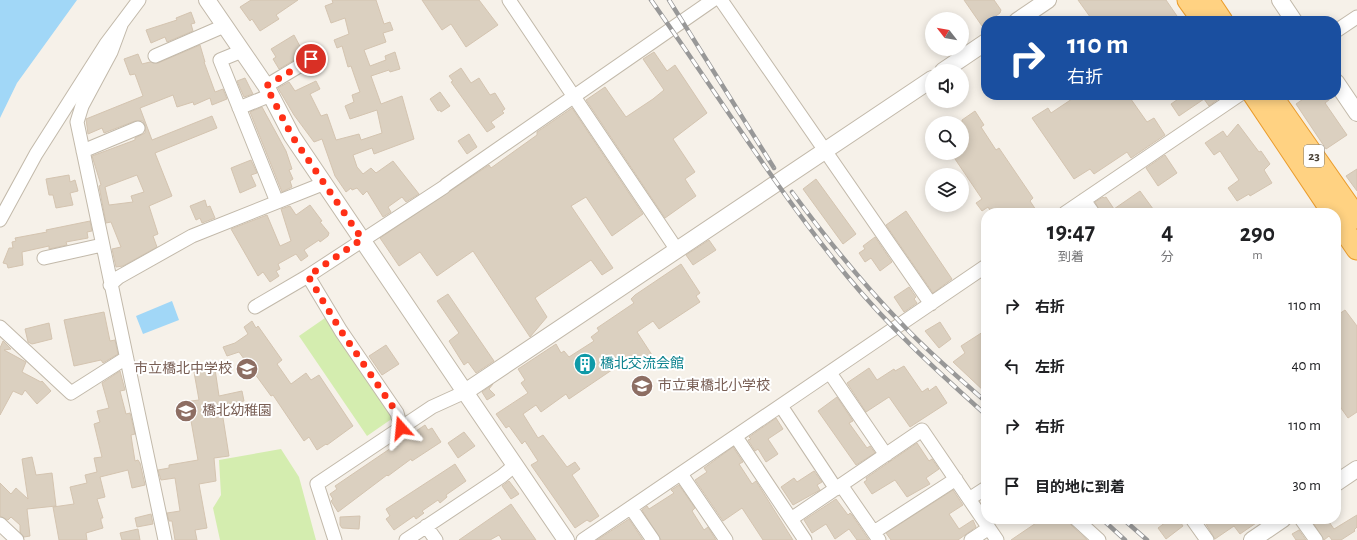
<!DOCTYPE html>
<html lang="ja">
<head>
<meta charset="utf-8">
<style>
	body { margin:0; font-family:"Alegreya Sans","Noto Sans JP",sans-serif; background:#f6f6f6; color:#202124; height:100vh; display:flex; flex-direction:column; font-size:15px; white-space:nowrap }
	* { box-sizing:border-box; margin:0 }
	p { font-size:13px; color:#757577 }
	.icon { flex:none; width:22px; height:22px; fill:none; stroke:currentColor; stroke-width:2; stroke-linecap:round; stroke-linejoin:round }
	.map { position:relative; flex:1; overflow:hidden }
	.details { position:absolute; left:981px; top:208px; width:360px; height:316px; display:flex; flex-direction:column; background:#fff; border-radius:16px; box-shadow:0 2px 10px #0003 }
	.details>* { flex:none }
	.banner { position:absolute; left:981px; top:16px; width:360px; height:84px; border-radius:16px; box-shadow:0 2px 10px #0003; background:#1a4fa0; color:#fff; overflow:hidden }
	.needle { width:26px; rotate:301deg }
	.tools { position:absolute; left:925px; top:12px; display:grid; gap:8px }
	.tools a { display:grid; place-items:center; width:44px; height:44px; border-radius:50%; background:#fff; box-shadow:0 2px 10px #0003; font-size:20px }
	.pin { position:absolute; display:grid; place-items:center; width:34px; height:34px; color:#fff; margin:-17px; border:2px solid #fff; border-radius:50%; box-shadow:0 1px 4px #0007 }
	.me { position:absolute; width:44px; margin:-22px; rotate:342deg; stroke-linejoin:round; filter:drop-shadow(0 0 3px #0008) }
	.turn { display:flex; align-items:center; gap:14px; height:84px; padding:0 20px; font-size:18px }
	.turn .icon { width:52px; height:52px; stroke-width:2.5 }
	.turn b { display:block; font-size:28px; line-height:34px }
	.eta { display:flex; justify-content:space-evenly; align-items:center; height:68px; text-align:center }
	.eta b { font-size:24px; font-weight:600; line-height:28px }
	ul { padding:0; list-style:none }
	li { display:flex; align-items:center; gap:12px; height:60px; padding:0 20px }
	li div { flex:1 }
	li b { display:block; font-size:15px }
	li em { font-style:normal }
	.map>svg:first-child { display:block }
	.green { fill:#d4edaf }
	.water { fill:#a1d7f7 }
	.building { fill:#dbd0c0; stroke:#d4c4b0; fill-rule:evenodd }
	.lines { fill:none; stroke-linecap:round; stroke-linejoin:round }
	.minor-casing { stroke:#c2b9aa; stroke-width:15 }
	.tertiary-casing { stroke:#c2b9aa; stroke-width:18 }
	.trunk-casing { stroke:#eb9d2e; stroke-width:23 }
	.minor { stroke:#fff; stroke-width:13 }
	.tertiary { stroke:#fff; stroke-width:16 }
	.trunk { stroke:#ffd282; stroke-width:21 }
	.rail-casing { stroke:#989898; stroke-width:4.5 }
	.rail { stroke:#fff; stroke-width:3; stroke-dasharray:9; stroke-linecap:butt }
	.route { stroke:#ff3017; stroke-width:7; stroke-dasharray:0 12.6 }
	.labels { text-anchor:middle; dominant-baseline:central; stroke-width:4; stroke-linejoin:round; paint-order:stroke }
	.shield { fill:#fff; stroke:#807b72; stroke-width:1 }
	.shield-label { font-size:13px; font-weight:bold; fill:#4a4236 }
	.culture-label { font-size:14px; fill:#0d838f; stroke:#fff; text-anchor:start }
	.education-label { font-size:14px; fill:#785e54; stroke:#fff; text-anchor:start }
</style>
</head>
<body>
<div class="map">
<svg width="1357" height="540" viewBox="0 0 1357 540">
	<rect width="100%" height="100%" fill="#f6f1e9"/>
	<path class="green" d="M325 318 393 418 367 436 299 336Z
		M281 449 299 477 316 540H220L213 508 221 495 219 460Z"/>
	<path class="water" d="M0 0H77L17 83 0 118Z
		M172 301 179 320 143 334 136 316Z"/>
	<path class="building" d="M251 0H298L276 15 279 19 260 31 252 19 250 21 240 7Z
		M332 0H376L384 24 390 22 393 30 383 33 386 42 364 50 370 66 386 60 385 56 395 52 400 69 390 72 389 70 371 76 381 104 402 96 414 139 374 154 372 148 353 155 357 167 363 174 371 168 376 173 393 161 419 194 406 202 402 197 388 207 391 212 383 217 367 191 363 195 357 188 352 190 351 188 346 192 335 176 322 139 314 142 294 115 278 88 289 82 295 91 316 81 320 89 310 94 321 116 327 114 336 140 359 134 361 140 382 133 377 110 350 119 345 106 354 102 352 95 360 92 351 66 348 67 342 46 337 48 334 40 349 34 345 18 331 23 325 6 333 3Z
		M422 0H479L498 25 466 47 451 24 442 30Z
		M964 0H994L1001 10 1000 13 989 21H986L982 26Z
		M1078 0H1166L1177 16 1170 21H1093Z
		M191 12 195 23 191 24 193 31 167 42 165 37 151 43 146 30 177 20 176 18Z
		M294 35 304 54 279 69 273 59 276 57 271 49Z
		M200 45 205 62H204L215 92 223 89 227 99 212 105 210 98 194 105 193 102 177 107 173 95 140 108 152 140 212 116 217 128 155 153 172 196 149 206 158 234 153 236 157 247 123 266 116 267 112 249 121 247 111 222 106 223 99 186 101 185 92 156 135 140V138L145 133V125L143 121H135L104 133 102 128 88 134 86 119 143 96 135 74 130 75 124 59 138 54 142 64 150 62 158 63ZM137 175 144 192 131 196 133 202 109 205 105 187Z
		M654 52 667 71 675 65 707 113 673 139 695 172 685 179 696 196 665 218 586 100 605 87 626 117 653 99 664 90 643 59Z
		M461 68 471 83 479 78 490 95 495 93 505 109 502 111 504 113 491 122 495 127 487 132 451 82 453 81 449 76Z
		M245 78 253 94 244 97 237 81Z
		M440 92 450 106 441 112 440 110 438 111 430 99Z
		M1078 95H1128L1147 122 1154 118 1165 135 1131 158 1127 152 1094 174 1090 169 1074 179 1032 118 1048 108 1051 113Z
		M1184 95H1214L1217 100 1209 106 1204 99 1179 116 1171 104Z
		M1309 95H1333L1334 96 1325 103 1347 135 1326 149 1296 104Z
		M262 107 286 151 292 169 289 170 293 179 290 181 292 187 282 192 250 112Z
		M572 108 643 214 612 236 586 197 571 206 613 268 602 275 591 260 535 298 547 317 530 337 473 251 437 276 420 252 399 266 380 238 489 165 491 168 516 150 537 135V132Z
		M975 111 984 125 981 127 996 150 999 148 1033 198 1030 201 1038 213H992L988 207 982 211 976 203 982 199 951 153H962V120Z
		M1238 124 1259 152 1261 151 1270 164 1264 170 1272 183 1250 196 1249 194 1237 201 1228 188 1239 180 1220 151 1214 155 1205 143 1223 131 1227 137Z
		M469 134 477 147 467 154 458 141Z
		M1165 155 1177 173 1158 186 1146 168Z
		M251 160 257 173 251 175 256 186 240 193 231 168Z
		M1357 169V191L1346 176Z
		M69 175 70 182 75 180 78 191 70 193 73 205 56 208 53 195H49L46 179Z
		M816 179 856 234 843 244 803 189Z
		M1140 191 1156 213H1101L1095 202 1103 197 1104 198 1106 197 1114 209Z
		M205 200 207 207 210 206 215 218 202 223 200 218 196 220 190 206Z
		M310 205 322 221 320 222 329 233 328 236 320 242 319 240 304 250 308 256 301 261 296 254 278 264 280 269 276 271 279 276 270 282 263 272 258 276 231 229 267 215 280 246 291 241 281 209 290 206 296 215Z
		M906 211 952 279 933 293 886 225Z
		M90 221 92 231 87 232 88 238 66 242 67 245 49 249V246L22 252 23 265 8 268 7 264 3 263 9 248H13L12 242 16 241 15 238 47 232 46 230Z
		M875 237 892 262 880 271 871 258 865 262 859 253 865 249 863 246Z
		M709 240 716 250 693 265 686 255Z
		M681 264 700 293 696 296 700 302 659 329 653 321 637 332 652 355 640 363 634 355 569 399 566 394 541 412 536 405 523 414 538 438 543 435 567 467 575 462 580 469 572 475 599 516 590 522 587 520 575 528 531 465 538 461 525 441 522 444 509 426 506 428 496 414 528 393 521 383 525 380 518 369 556 344 561 353 564 351 569 357 594 341 591 337 599 331 597 328 634 303 631 299 635 295Z
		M909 287 916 297 914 299 917 303 904 312 894 297Z
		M448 294 494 361 476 373 468 362 464 365 449 341 459 333 437 301Z
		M1345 310 1357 326V412L1348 418 1336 401V316Z
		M104 312 110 341 115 340 118 354 103 363 101 360 74 366 64 320Z
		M252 321 256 328 258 326 282 360 277 364 291 384 306 373 311 380 319 375 353 426 327 445 326 444 317 450 309 437 304 441 273 395 271 396 239 352 227 356 223 347 235 343 248 334 244 327Z
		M940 322 951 339 939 348 925 331Z
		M49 323 52 339 32 344 28 342 25 329Z
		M986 330V393L953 362 965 353 961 346Z
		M3 341 11 349 4 350 26 362 22 372 41 382 42 381 51 391 37 404 25 390 22 395 13 391 0 415V348Z
		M386 345 399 364 382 375 369 356Z
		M904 366 922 392 928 388 929 391 936 386 947 403 910 427 889 397 866 412 847 383 869 368 877 380 894 369 895 371Z
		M215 369 219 396 242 391 244 401 221 405 229 456 214 458 216 481 199 484 207 528 195 530 197 540H175L172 521H169L167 513 180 511 175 478 161 480 158 470 169 468V465L198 460 188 404H192L191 401 199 400 194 372Z
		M120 371 125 390 120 391 126 414 130 413 135 434 131 435 132 442 135 461 138 460 140 463 145 485 132 488 128 470 100 477 105 497 97 499 103 518H101V521L103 528 86 533 87 540H59L53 507 74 504 70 487 87 483 85 475 97 472 94 458 102 457 94 424 100 422 97 411 109 408 102 383Z
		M493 384 489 389 495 395 487 400 482 392Z
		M837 397 853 421 849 423 867 448 870 446 875 453 856 465 818 411Z
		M776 418 783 429 768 439 778 454 766 462 758 449 755 451 748 440 751 439 749 437Z
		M425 425 428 430 432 428 441 442 412 461 411 459 388 476 387 475 338 512 331 501 333 499 330 494 337 489 335 486Z
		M464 432 475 446 458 458 448 443Z
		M917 443 929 461 932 459 939 469 926 478 930 484 907 497 895 480 872 494 864 482 867 480 866 478Z
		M733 447 743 462 739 464 752 484 756 481 793 540H763L742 508 723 521 695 480 707 472 704 468Z
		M32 457 36 475 52 473 56 506 27 509 30 536 24 537 20 532V525L11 517 8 520 0 516V483L11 494 16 488 28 499 22 459Z
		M455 464 466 481 446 495 447 497 440 503 438 500 422 511 424 513 416 519 414 516 394 530 386 519 390 516 386 509Z
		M814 471 822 482 817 485 820 490 793 505 781 487 794 478 797 482Z
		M509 481 519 494 511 499 502 486Z
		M679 485 695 508 692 511 704 530 708 527 716 540H661L642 510 647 506 649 509 674 493 671 490Z
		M953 490 963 505 949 514 959 529 973 520 976 527 958 540H891L886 533Z
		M836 499 848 515 850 513 852 515 869 540H857L849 529 835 539 826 524 812 533 804 520Z
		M511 504 536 540H502L499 535 490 540H459Z
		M151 514 153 524 137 527 135 518Z
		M1357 515V527L1354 530 1355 531 1341 540H1332L1329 536 1324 540 1314 524 1321 519H1327L1334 529Z
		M360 516 359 529 342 528 340 525V517Z
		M629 519 643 540H597Z
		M1042 519H1068L1071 525 1087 540H1011Z
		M1170 519H1178L1183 526 1166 539 1158 528Z
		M1214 519H1262L1240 534 1234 526 1215 539 1206 524Z
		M138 529 140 540H122L120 533Z
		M1299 530 1306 540H1296L1292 534Z"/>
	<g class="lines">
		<g class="minor-casing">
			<path id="minor" d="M509 0 677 250
				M721 0 931 304
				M121 25 111 52 82 106 77 122 165 540
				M1336 31 1357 17
				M242 51 220 60 277 202
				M155 56 224 26
				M266 86 311 59
				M239 108 271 95
				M83 151 138 128
				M446 185 713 0
				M1084 200 1093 213
				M1065 213 1239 95
				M0 220 36 154 106 44 139 0
				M44 258 102 245
				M110 285 119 277 192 236 325 183
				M255 307 308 276
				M0 327 71 393 126 358
				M830 373 886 455
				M781 406 836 489
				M401 428 397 413 341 331 308 276 444 187
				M736 437 805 540
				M681 474 726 540
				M841 485 879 540
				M969 499 986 488
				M631 508 653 540
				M791 519 922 430 997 540
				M1076 519 1099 540
				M1192 519 1207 540
				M1301 519 1316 540
				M0 524 17 540
				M426 526 436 540
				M874 532 956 479
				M335 540 317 484 432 407 465 392
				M406 540 502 476 515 465
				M583 540 986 266
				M971 540 989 528"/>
		</g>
		<g class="tertiary-casing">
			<path id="tertiary" d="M207 0 266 86 292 136 465 392
				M1280 0 1294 21
				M1017 21 1048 0
				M943 71 986 42
				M1336 82 1357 113
				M1336 483 1357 469
				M566 540 465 392 932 79
				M1252 540 1283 519"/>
		</g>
		<g class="trunk-casing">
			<path id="trunk" d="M1188 0 1203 21
				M1208 0 1222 21
				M1254 95 1333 213
				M1271 95 1357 218
				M1336 218 1357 249"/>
		</g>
		<use href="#minor" class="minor"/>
		<use href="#tertiary" class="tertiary"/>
		<use href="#trunk" class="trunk"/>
		<g class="rail-casing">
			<path id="rail" d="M651 0C716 92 776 189 847 276 889 327 937 371 986 415
				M669 0 774 168
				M792 192C826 238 861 282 901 323 927 351 957 376 986 402
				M1102 519 1125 540
				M1123 519 1147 540"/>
		</g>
		<use href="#rail" class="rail"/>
	</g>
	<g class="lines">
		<path class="route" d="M311 59 266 86 292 136 362 239 308 276 341 331 397 413 401 428"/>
	</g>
	<defs>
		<g id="building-disc" transform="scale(1.15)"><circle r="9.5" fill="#0f9aa8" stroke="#fff"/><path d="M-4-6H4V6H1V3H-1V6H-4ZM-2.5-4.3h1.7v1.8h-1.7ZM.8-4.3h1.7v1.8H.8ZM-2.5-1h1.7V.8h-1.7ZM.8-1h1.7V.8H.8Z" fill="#fff"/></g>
		<g id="school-disc" transform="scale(1.15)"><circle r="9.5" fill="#8d6e63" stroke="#fff"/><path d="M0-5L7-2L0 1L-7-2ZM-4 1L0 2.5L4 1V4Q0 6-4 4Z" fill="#fff"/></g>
	</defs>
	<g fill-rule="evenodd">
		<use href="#building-disc" x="585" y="364"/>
		<use href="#school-disc" x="247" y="369"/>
		<use href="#school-disc" x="642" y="386"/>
		<use href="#school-disc" x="186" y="411"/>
	</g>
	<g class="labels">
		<rect class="shield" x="1304" y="145" width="20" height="22" rx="3"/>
		<g class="shield-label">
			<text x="1314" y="156">23</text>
		</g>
		<g class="culture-label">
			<text x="600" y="364">橋北交流会館</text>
		</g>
		<g class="education-label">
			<text x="232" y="369" text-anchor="end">市立橋北中学校</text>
			<text x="658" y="386">市立東橋北小学校</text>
			<text x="202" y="411">橋北幼稚園</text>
		</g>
	</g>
</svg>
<div class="tools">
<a><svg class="needle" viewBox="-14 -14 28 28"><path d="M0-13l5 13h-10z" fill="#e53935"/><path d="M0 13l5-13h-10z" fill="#757577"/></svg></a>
<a><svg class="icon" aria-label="sound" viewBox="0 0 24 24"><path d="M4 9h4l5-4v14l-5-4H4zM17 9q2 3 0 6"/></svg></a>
<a><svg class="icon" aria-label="search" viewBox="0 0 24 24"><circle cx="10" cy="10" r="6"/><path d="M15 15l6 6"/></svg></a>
<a><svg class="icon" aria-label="layers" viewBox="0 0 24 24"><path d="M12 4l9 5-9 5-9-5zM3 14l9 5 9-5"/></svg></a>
</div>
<div class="pin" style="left:311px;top:59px;background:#d93025"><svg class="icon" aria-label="arrive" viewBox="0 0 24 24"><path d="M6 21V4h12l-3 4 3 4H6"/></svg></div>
<svg class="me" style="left:401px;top:428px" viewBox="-20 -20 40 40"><path d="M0-17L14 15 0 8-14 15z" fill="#ff3017" stroke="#fff" stroke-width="4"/></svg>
<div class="banner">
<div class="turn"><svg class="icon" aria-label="right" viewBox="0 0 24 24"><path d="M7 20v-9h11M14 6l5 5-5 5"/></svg><div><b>110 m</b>右折</div></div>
</div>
<section class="details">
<div class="eta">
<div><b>19:47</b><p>到着</p></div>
<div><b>4</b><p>分</p></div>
<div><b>290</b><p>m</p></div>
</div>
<ul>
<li><svg class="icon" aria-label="right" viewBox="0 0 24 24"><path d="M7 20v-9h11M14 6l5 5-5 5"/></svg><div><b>右折</b></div><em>110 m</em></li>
<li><svg class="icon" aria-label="left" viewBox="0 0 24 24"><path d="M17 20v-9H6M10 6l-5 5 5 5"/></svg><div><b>左折</b></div><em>40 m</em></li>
<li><svg class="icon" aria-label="right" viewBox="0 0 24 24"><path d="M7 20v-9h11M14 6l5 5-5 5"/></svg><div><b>右折</b></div><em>110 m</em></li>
<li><svg class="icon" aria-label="arrive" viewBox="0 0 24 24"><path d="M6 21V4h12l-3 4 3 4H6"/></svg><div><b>目的地に到着</b></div><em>30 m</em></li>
</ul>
</section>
</div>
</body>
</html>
